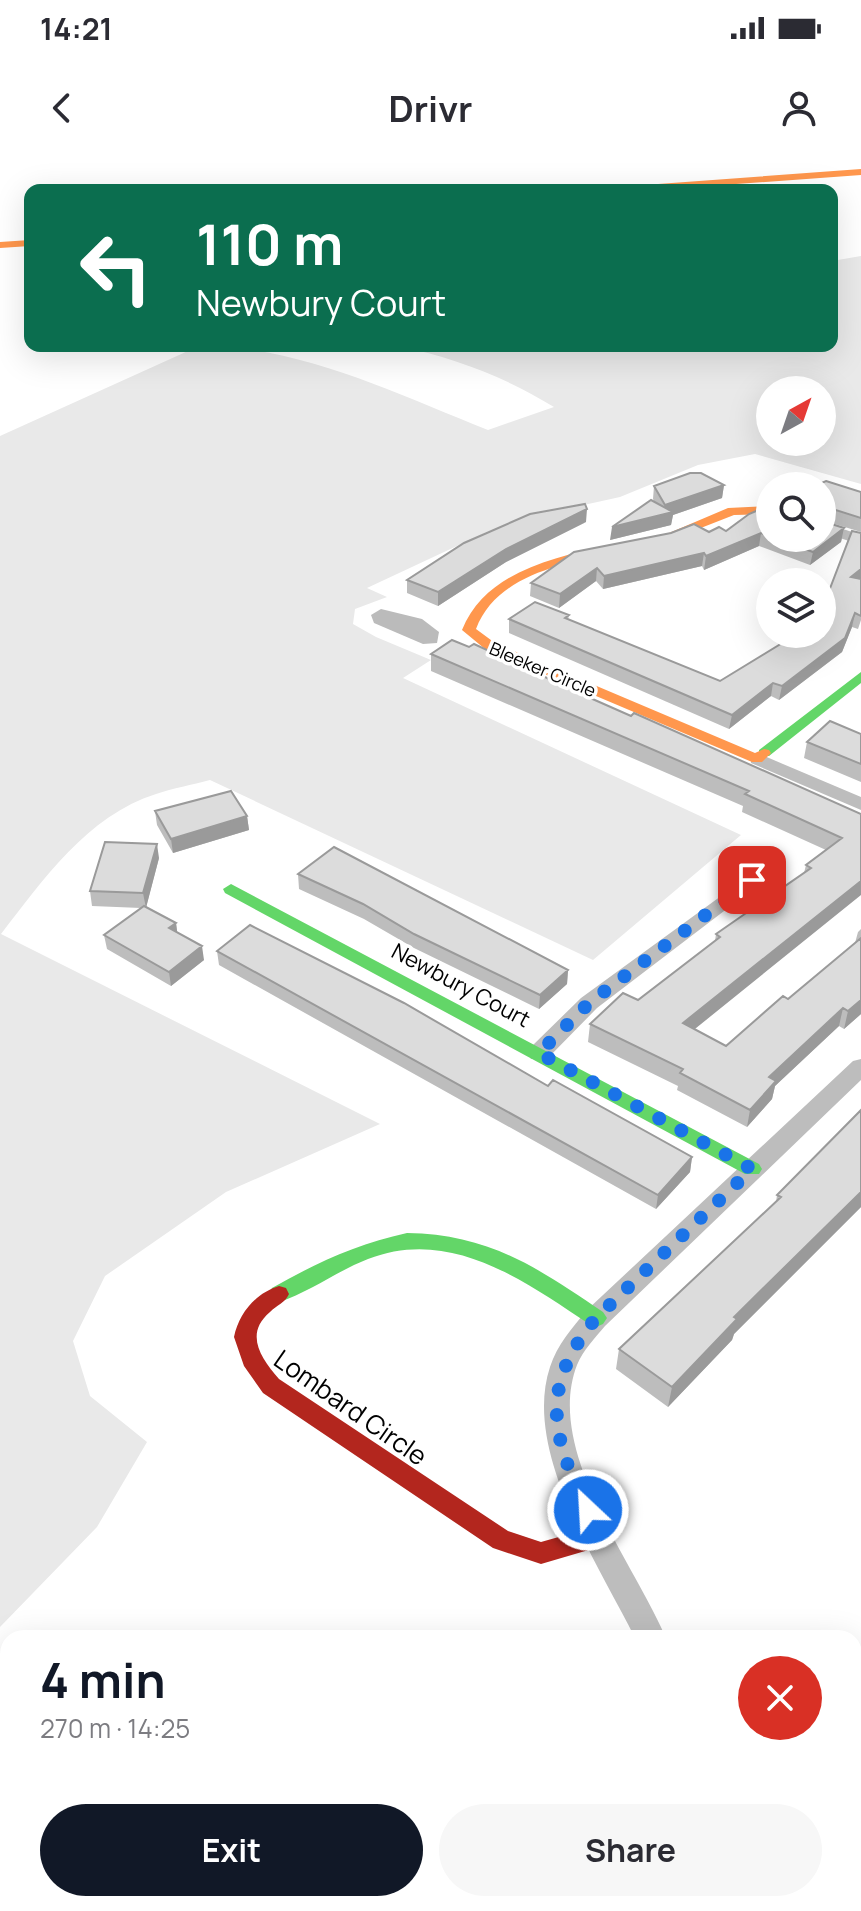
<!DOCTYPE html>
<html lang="en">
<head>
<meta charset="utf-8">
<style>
	body { margin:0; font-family:Manrope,sans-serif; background:#f7f7f7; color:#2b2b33; height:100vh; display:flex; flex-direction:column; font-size:30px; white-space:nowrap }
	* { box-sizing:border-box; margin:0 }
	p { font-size:26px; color:#7c7c81 }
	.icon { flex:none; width:44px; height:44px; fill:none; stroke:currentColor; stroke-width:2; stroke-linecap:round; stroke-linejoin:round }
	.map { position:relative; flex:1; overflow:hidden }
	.panel { position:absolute; left:0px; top:1470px; width:862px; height:282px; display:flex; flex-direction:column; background:#fff; border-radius:24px 24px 0 0; box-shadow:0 8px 32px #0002 }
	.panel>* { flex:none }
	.top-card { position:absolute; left:24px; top:24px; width:814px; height:168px; border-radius:16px; box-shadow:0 8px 32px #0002; background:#0b6e4f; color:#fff; overflow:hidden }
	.needle { width:52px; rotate:40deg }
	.buttons { position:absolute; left:756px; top:216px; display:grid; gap:16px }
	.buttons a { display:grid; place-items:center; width:80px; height:80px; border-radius:50%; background:#fff; box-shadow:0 8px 32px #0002; font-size:40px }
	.pin { position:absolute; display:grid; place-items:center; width:68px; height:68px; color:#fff; margin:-34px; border-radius:16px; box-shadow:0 4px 12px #0006 }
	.me { position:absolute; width:88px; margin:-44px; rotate:335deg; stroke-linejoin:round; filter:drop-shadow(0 0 6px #0008) }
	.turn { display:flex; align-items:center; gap:28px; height:168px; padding:0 40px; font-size:36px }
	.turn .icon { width:104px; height:104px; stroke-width:2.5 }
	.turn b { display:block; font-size:56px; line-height:68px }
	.round { display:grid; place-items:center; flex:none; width:84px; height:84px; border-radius:42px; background:#f7f7f7 }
	.summary { display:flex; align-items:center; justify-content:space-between; height:136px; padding:0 40px }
	h1 { font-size:48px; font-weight:700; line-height:60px; color:#111827 }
	.primary-button { display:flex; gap:16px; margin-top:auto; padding:16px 40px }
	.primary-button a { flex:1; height:92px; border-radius:48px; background:#111827; color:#fff; font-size:32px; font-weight:700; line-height:92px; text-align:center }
	.primary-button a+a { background:#f7f7f7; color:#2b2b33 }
	.status { display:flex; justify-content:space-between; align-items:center; height:56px; padding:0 40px; background:#fff; direction:ltr }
	.status svg { height:22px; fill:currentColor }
	header { display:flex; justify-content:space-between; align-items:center; height:104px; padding:0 40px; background:#fff; font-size:36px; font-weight:700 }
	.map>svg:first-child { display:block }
	.green { fill:#e9e9e9; fill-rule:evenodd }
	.water { fill:#bbb }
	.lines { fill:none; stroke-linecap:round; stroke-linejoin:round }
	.street { fill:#bdbdbd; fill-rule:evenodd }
	.fast { fill:#63d668; fill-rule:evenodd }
	.slow { fill:#ff974d; fill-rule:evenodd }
	.jam { fill:#b3261e; fill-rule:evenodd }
	.wall { fill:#bdbdbd }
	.shaded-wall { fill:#9a9a9a }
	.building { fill:#dcdcdc; stroke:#9a9a9a; stroke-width:2 }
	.route { stroke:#1a73e8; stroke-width:14; stroke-dasharray:0 25.2 }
	.labels { text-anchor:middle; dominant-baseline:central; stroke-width:7; stroke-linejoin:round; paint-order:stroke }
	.far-street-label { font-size:18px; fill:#000; stroke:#fff }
	.street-label { font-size:22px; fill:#000; stroke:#fff }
	.near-street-label { font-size:26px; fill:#000; stroke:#fff }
</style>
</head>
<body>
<div class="status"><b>14:21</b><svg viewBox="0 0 49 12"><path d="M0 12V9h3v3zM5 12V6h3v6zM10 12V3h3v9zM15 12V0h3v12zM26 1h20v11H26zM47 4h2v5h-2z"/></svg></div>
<header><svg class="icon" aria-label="back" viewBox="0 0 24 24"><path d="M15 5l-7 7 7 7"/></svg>Drivr<svg class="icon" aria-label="person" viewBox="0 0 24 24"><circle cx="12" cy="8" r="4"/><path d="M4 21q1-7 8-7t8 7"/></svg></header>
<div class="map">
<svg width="861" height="1751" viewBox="0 0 861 1751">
	<rect width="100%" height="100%" fill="#fff"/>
	<path class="green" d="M861 96V324L755 294 698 305 620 337 552 352 489 371 367 428 387 437 355 449 353 464 376 477 431 500 403 518 741 675 593 800 210 620C192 625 173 628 156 634 87 656 43 720 1 774L380 964 226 1032 105 1116 73 1181 90 1236 147 1282 97 1367 0 1467V276L199 186C301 186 394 233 488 270L554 247C503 216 457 199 399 186H832V101ZM770 230H822V282H770Z"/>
	<path class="water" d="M381 449 422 459 439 472 437 483 423 484 374 463 371 455Z"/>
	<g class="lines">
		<path class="street" d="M822 362 861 375V385L822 372Z
			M757 593 861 637V650L751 603V595Z
			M772 699 779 701 782 705 779 709 597 848 547 899H531L528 893 531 887 581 838Z
			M861 899V920L605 1166C595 1178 583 1190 577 1205 544 1290 634 1403 666 1478H635C599 1405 522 1291 550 1207 557 1185 572 1168 587 1150L853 901Z
			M693 1744H727L725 1751H691Z"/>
		<path class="fast" d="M861 512V523L769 596H759V590Z
			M231 724 759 1004 762 1009 759 1014H745L225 733 223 729Z
			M407 1073C489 1074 538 1108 603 1152L607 1158 603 1164 596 1167 589 1164C523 1120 450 1067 368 1099 337 1111 310 1132 279 1142L272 1140 269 1134 272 1128C316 1103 357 1084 407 1073Z"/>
		<path class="slow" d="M861 9V15L653 30H613L617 27Z
			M30 80V86L0 88V82Z
			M770 346V354L734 355 665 382 655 379 728 348Z
			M606 386 611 387V393C561 404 496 416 476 469L495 483 755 593 764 589 769 590 771 593 762 602H752L485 489 462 470C485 413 551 398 606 386Z"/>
		<path class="jam" d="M279 1126 286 1128 289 1134C285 1143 277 1145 270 1152 244 1174 261 1198 279 1219L508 1371 541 1382 601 1365 609 1368 613 1376 609 1384 541 1404 493 1388 263 1233 244 1206 234 1177C239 1153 256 1133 279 1126Z"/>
	</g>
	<path class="wall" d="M724 325 722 338 673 355 671 365 610 380 654 341 653 339 654 326Z
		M822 326 861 332V372L822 360Z
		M770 345V378H822L844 368 841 382 810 405 759 386 704 410 702 406 603 429 596 421 559 448 530 436 531 423 709 372 726 371Z
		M586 362 506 402 438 446 407 433V420Z
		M861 373V460L858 469 852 467 842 492 779 540 771 536 729 569 509 473V459L569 455 568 460 720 521 797 474 824 444Z
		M431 494 588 537 861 654 694 869 726 886 788 839 855 783 858 772 861 769V854L844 869 839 866 775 926 772 939 747 967 677 930 678 926 588 882 590 864 638 840 715 781 716 774 804 713 806 705 826 690 742 652 743 646 431 511Z
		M861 574V622L804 598 807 582Z
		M155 651 247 656 249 670 173 693 157 665Z
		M159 698 146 747 176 763 177 772 204 800 171 826 107 789 104 775 141 748 92 746 90 731Z
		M298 714 568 810 567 824 539 849 414 788 364 759 299 729Z
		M217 791 548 926 692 997 690 1012 656 1049 219 805Z
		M861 950V1047L734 1174 732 1180 668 1247 616 1209 619 1189 776 1042 777 1035Z
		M0 1598 8 1605V1719L0 1712Z"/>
	<path class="shaded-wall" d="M724 325 722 338 673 355 671 365 610 380 612 367 664 354 665 345Z
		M587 349 586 362 506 402 438 446V432L506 389Z
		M844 368 841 382 810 405 813 392Z
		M761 373 759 386 704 410 706 396Z
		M704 393 702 406 603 429 604 416Z
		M597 408 596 421 559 448 560 434Z
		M861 409V420L851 417Z
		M855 453 852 467 842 492 779 540 782 526Z
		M773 523 771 536 729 569 732 555Z
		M247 656 249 670 173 693 171 679Z
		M157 684 159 698 146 748 143 733Z
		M861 721V735L680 881 683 863Z
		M176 763 178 778 169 768Z
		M202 786 204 800 171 826 169 812Z
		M568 810 567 824 539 849 540 835Z
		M861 840V854L844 869 848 851Z
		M843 848 839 866 775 926 772 939 747 967 750 950 769 917Z
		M692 997 690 1012 656 1049 658 1035Z
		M861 1032V1047L734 1174 732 1180 668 1247 672 1227 734 1157Z
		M8 1693V1719L0 1703Z"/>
	<path class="building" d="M690 313H701L724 325 665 345 654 326Z
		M826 321 861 332V358L823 346 822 359V326H815Z
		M651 340 673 352 612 367Z
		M585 344 587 349 506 389 438 432 407 420 464 383 530 354Z
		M770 345V376L761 373 706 396 704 393 604 416 597 408 560 434 531 423 574 392 671 373 694 364 709 372 719 367 726 371 749 354Z
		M822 361 844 368 813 392 776 378H822Z
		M852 371 861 373V409L851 417 861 419V456L855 453 845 478 782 526 773 523 732 555 509 459 535 442 569 455 565 458 720 521 797 474H822V447L824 444Z
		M452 480 469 487 474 484 588 537 631 556 634 553 861 654V721L683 863 726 886 783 836 788 839 861 778V840L848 851 843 848 769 917 776 921 750 950 680 913 683 909 590 864 623 833 638 840 720 777 716 774 811 708 806 705 842 678 745 634 749 631 431 494Z
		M830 561 861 574V604L807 582Z
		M231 631 247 656 171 679 155 651Z
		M105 682 157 684 143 733 90 731Z
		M334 687 568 810 540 835 414 774 363 744 298 714Z
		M144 746 176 763 169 768 202 786 169 812 104 775Z
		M250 765 404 843 548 926 553 920 692 997 658 1035 217 791Z
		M861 950V1032L734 1157 737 1159 672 1227 619 1189 781 1037 777 1035Z
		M0 1598 8 1605V1693L0 1703Z"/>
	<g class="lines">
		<path class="route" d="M588 1350C550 1275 540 1226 596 1158L752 1009 539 893 589 843 752 720"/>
	</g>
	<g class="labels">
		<g class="far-street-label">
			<text transform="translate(543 509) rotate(23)">Bleeker Circle</text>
		</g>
		<g class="street-label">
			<text transform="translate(461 825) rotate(28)">Newbury Court</text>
		</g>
		<g class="near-street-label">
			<text transform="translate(351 1247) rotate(35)">Lombard Circle</text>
		</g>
	</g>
</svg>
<div class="buttons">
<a><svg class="needle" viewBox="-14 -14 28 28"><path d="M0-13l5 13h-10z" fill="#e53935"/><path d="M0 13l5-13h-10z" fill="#7c7c81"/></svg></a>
<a><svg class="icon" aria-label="search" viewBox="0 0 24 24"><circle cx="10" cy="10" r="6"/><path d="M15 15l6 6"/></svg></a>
<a><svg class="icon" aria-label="layers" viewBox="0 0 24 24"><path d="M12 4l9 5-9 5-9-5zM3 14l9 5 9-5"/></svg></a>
</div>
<div class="pin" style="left:752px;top:720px;background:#d93025"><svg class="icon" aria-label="arrive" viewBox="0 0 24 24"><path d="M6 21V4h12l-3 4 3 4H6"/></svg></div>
<svg class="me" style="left:588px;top:1350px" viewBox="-20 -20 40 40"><circle r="17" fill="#1a73e8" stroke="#fff" stroke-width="3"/><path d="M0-11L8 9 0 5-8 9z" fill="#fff"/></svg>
<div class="top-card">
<div class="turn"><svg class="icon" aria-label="left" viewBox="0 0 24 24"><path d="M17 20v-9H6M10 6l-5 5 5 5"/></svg><div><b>110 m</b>Newbury Court</div></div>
</div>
<section class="panel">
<div class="summary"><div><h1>4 min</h1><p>270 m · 14:25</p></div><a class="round" style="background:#d93025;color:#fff"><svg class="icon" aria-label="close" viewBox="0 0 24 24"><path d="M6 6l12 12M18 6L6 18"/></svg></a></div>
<div class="primary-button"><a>Exit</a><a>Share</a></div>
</section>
</div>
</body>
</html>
